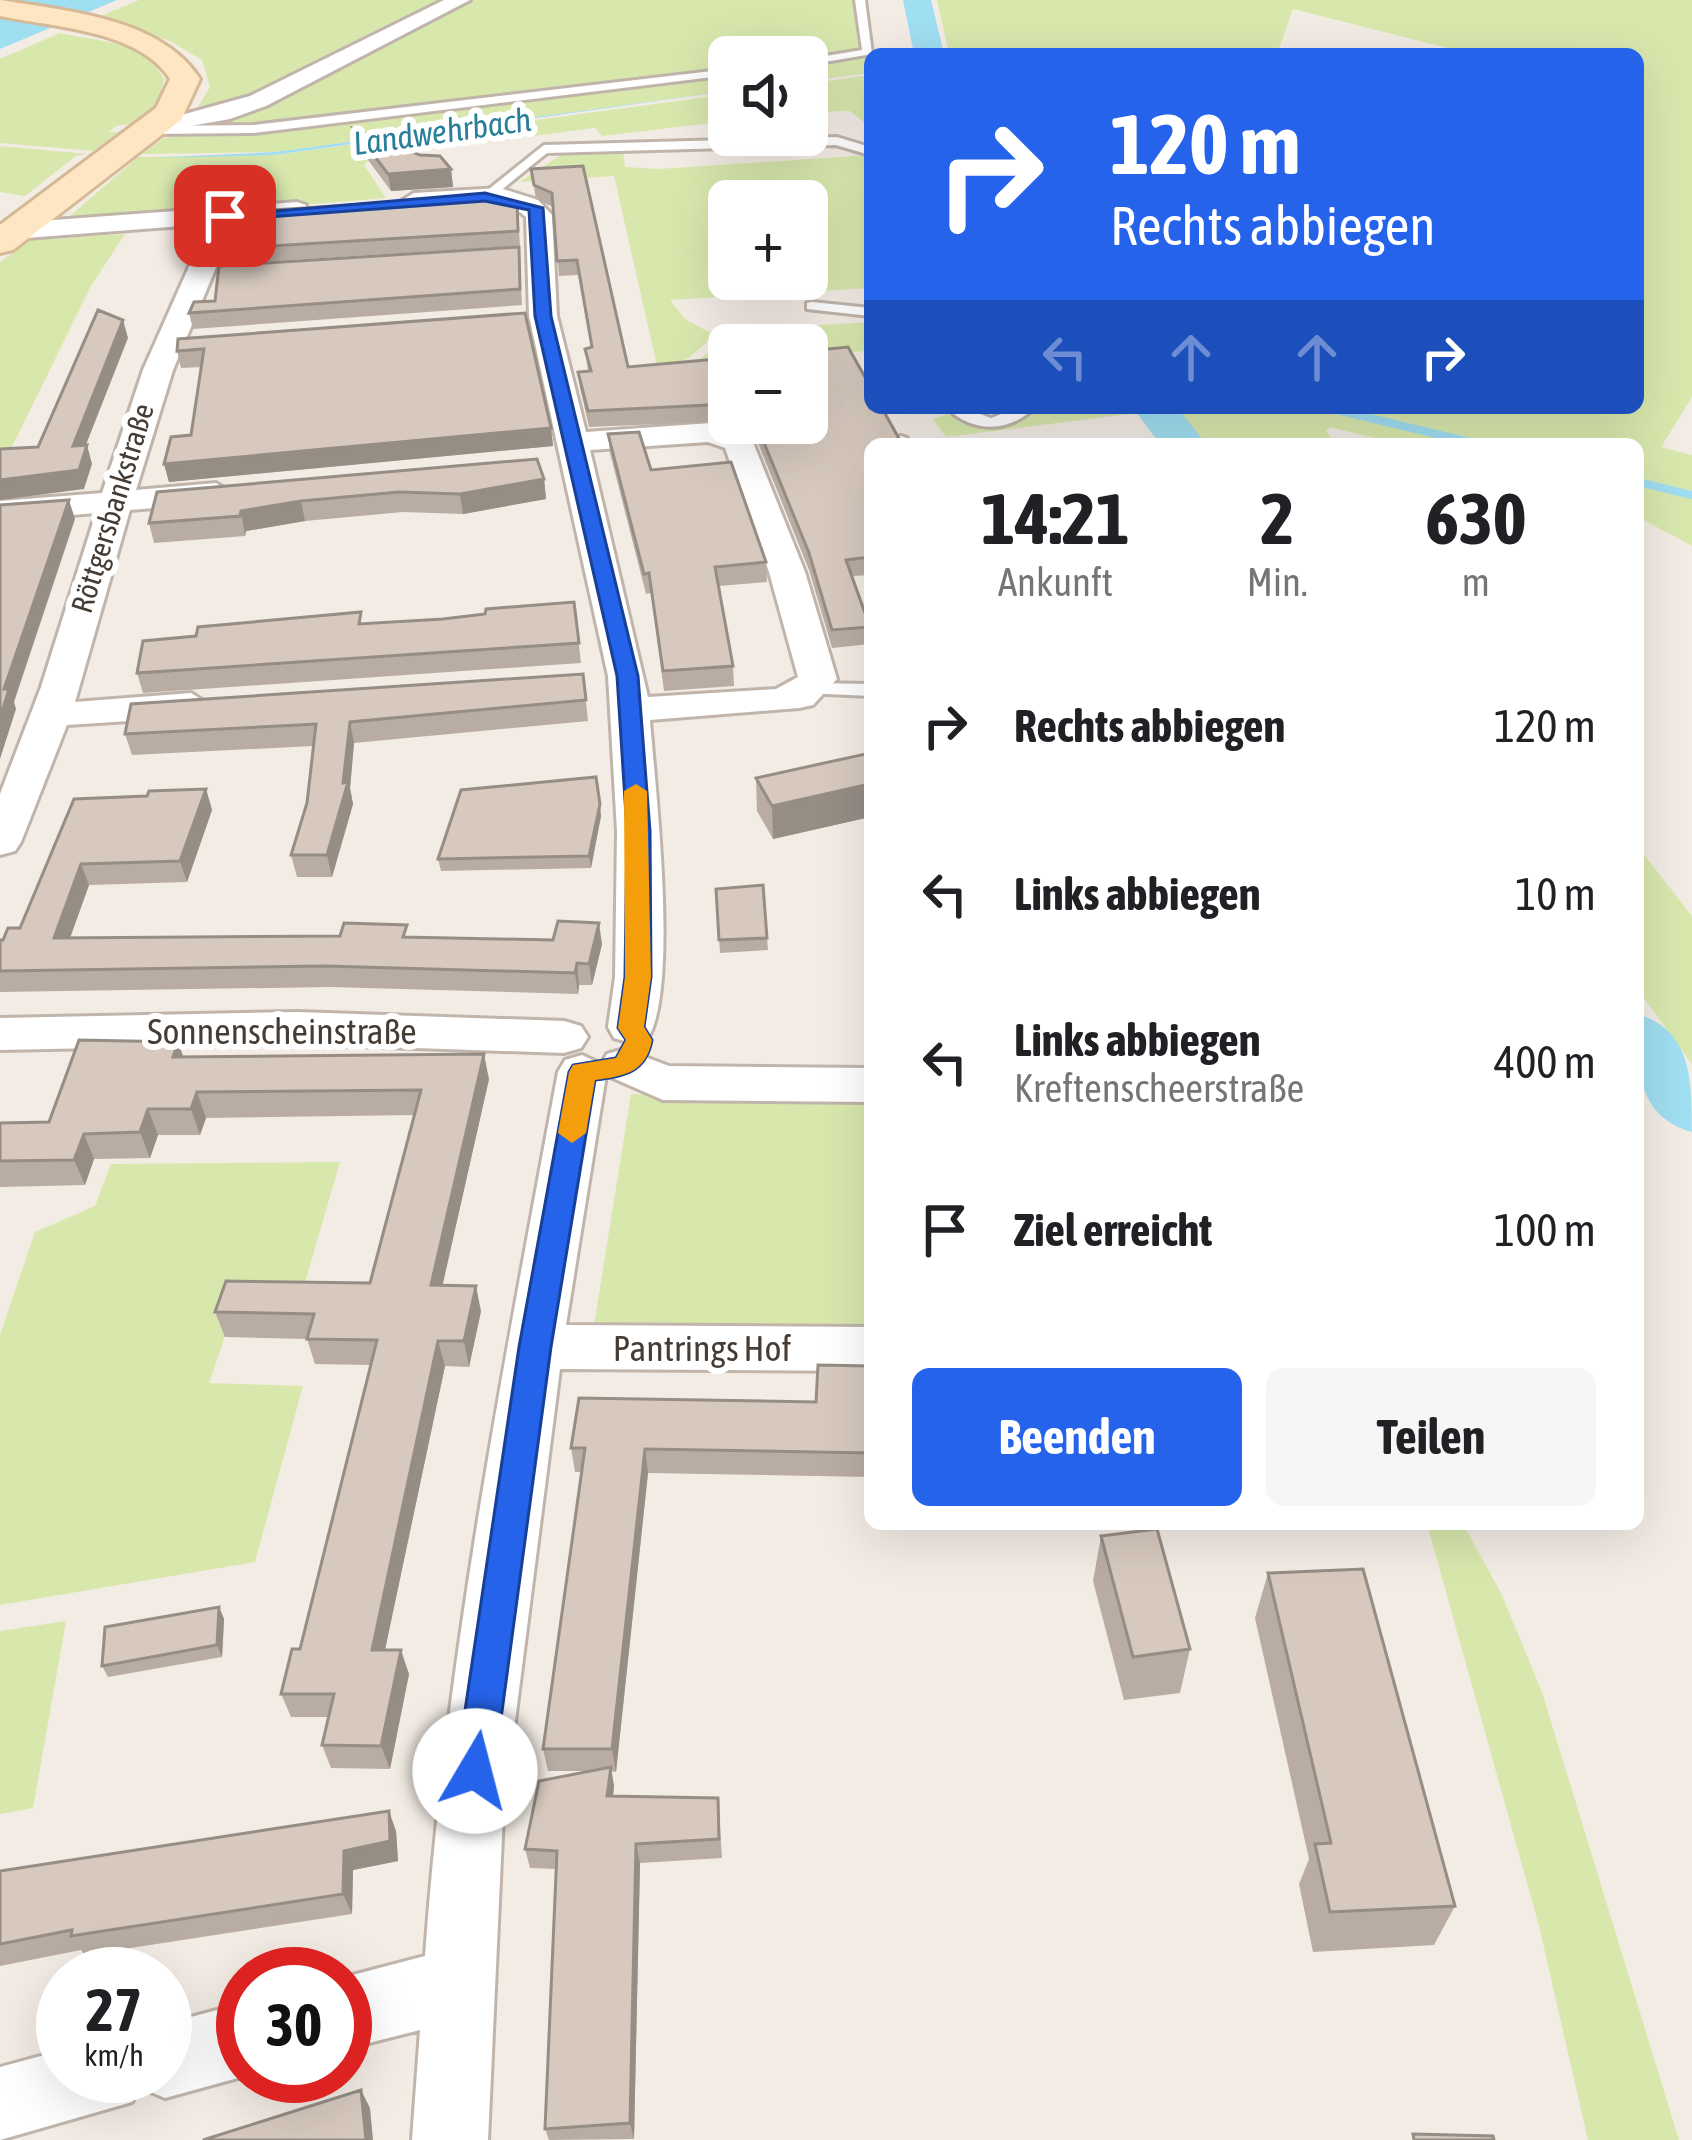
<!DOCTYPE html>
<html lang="de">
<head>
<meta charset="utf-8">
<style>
	body { margin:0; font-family:"Asap Condensed",sans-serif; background:#f6f6f6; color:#202124; height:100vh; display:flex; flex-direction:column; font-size:45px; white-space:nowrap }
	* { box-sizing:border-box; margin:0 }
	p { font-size:39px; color:#757577 }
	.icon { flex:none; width:66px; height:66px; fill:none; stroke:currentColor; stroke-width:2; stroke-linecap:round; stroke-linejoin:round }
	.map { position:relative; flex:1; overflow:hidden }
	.panel { position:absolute; left:864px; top:438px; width:780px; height:1092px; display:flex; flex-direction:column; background:#fff; border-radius:18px; box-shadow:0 12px 48px #0002 }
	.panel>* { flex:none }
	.hud { position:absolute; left:864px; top:48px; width:780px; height:366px; border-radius:18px; box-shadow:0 12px 48px #0002; background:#2563eb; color:#fff; overflow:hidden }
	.buttons { position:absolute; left:708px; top:36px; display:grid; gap:24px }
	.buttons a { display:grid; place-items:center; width:120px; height:120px; border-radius:18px; background:#fff; box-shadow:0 12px 48px #0002; font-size:60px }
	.speed { position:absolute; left:36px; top:1947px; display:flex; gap:24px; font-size:60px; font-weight:700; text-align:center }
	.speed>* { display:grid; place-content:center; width:156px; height:156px; border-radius:50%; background:#fff; box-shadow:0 12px 48px #0002; line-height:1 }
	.speed small { font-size:30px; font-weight:400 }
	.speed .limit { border:18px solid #d22; background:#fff; color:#111 }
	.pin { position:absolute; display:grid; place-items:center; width:102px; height:102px; color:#fff; margin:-51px; border-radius:24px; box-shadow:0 6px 18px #0006 }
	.me { position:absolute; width:132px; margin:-66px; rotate:8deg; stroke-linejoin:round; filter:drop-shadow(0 0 9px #0008) }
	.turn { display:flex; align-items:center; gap:42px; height:252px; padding:0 48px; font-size:54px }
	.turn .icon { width:156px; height:156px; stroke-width:2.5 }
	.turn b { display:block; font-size:84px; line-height:102px }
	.lanes { display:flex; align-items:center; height:114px; padding:0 48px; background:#0003; justify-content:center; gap:60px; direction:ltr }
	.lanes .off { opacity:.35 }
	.eta { display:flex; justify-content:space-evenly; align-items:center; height:204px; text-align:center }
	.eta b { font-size:72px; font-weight:700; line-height:84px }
	.primary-button { display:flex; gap:24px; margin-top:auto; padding:24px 48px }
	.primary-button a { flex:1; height:138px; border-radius:18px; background:#2563eb; color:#fff; font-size:48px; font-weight:700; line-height:138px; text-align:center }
	.primary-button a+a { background:#f6f6f6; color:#202124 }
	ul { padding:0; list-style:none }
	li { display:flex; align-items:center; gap:36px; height:168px; padding:0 48px }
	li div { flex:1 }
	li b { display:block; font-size:45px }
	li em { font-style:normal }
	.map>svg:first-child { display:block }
	.green { fill:#d8e8ad; fill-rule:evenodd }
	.water { fill:#a0def1 }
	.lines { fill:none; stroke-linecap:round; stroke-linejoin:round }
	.stream { stroke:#a0def1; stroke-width:8 }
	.river { fill:#a0def1; fill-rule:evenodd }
	.service-casing { stroke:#c1b5ab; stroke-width:6 }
	.minor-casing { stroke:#c1b5ab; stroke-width:6 }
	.secondary-casing { stroke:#d6ba97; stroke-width:6 }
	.service { fill:#fff; fill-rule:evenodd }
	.minor { fill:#fff; fill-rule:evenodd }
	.secondary { fill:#ffe6c3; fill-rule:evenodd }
	.wall { fill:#b9ada3 }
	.shaded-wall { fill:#968d85 }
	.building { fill:#d7c9be; stroke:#968d85; stroke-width:3 }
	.route { fill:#2563eb; stroke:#184099; stroke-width:3 }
	.slow { fill:#f59e0b }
	.labels { text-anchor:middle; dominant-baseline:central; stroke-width:12; stroke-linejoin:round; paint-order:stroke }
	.far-street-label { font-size:30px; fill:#453c35; stroke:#fff }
	.far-water-label { font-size:33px; font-style:italic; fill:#297e9a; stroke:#fff }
	.street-label { font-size:36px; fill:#453c35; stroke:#fff }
</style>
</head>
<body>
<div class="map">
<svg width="1692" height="2140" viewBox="0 0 1692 2140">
	<rect width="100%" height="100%" fill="#f3ece5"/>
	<path class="green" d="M139 0H451L255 98 194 114 210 87 202 60 170 41 96 18Z
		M467 0H853L858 46 881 54H870V73L807 81V57H729V91L275 152 142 154 164 138 183 135ZM699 72 691 82 449 111 323 117Z
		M937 0H1692V397L1661 447 1692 455V546L1638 517V444H1399L1330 427 1326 431 1335 444H1205L1176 408H1638V54H1471L1293 9 1277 54H949Z
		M60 33C96 41 145 41 164 79L159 103 140 123 116 126 109 132H119L93 151 0 143V59Z
		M870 75V127L850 111 807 112V84Z
		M729 94V121L602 136 595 128 372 157 364 165 386 198 102 221 71 215 138 157 274 155Z
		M0 146 88 154 76 156 25 196 0 192Z
		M623 150 625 167 658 169 870 155V288L670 300 686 320 715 335 689 358 658 370 614 176 519 182 566 152ZM729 201H807V279H729Z
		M125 234 91 286 10 451H0V262L31 240Z
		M870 322 866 351 807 356V345H729V363L689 367 739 330Z
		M1037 408H1141L1144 412 946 437 933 419 947 414C976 426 1014 436 1037 408Z
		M1638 847 1692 916V1064L1638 990Z
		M631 1094 870 1098V1332L594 1325Z
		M340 1162 298 1307H235L209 1383 303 1386 255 1562 0 1605V1335L35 1232 95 1206 111 1164Z
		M1427 1524H1463L1501 1593 1542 1692 1679 2140H1588L1539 1926Z
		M66 1621 33 1808 0 1814V1631Z"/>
	<path class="water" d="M0 0H117L0 49Z
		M729 91 274 155 151 158 275 152Z"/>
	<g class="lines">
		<path class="stream" d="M1328 408 1478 444
			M1638 482 1692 495"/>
		<path class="river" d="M903 0H931L944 54H914Z
			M1133 408H1178L1206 444H1160Z
			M1638 1014C1692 1031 1692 1080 1692 1132 1634 1115 1638 1065 1638 1014Z"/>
		<g class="service-casing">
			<path id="service" d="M855 0H865L872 54 807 65V59L862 50Z
				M729 69V75L253 133 149 134 143 130 149 126 253 125Z
				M837 137 870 147V155L836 145 547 153 489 200 479 197 544 145Z
				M812 302 870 308V316L807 309V303Z
				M947 408H964L991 418 1017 408H1034C1009 433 972 433 947 408Z
				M901 436 907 438 910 444H894L895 438Z
				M812 683 870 684V696L805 693V685Z"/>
		</g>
		<g class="minor-casing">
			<path id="minor" d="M444 0H470L266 106 230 119 157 132 145 125 250 96Z
				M500 188 538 200 552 215 557 316 586 432 711 423 750 435 805 572 837 679 813 705 799 708 650 720C655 786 679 987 648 1038L631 1043 614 1038 608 1027 615 977 617 831 608 676 529 316 526 217C490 183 429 225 401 201L414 193ZM708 442 725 448 769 572 798 677 776 689 648 697 590 450Z
				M297 202 306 205V215L235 222 173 370 136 490 216 483 232 493 216 503 130 510 75 702 191 693 210 705 191 717 67 725 21 842 15 851 0 855V794L41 687 96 513 0 521V501L102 493 143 370 208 224 0 240V224Z
				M297 1012 564 1021 581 1026 588 1037 581 1048 564 1053 297 1044 0 1050V1018Z
				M624 1049 669 1066 870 1068V1102L663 1100 606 1075 566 1325 870 1327V1371L560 1369 503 1815 488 2140H412L420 2030 345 2049V1977L425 1956C446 1659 504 1364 558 1072L565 1060 582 1055 601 1064 607 1054Z
				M243 2003 245 2076 165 2098 139 2087 132 2102 0 2140V2067L63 2050V2076H165V2024Z"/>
		</g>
		<g class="secondary-casing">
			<path id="secondary" d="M0 0C67 11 161 18 200 79L181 120 13 250 0 253V225L156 108 170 79C140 30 51 27 0 16Z"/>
		</g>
		<use href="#service" class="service"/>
		<use href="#minor" class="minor"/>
		<use href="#secondary" class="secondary"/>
	</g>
	<path class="wall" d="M354 129 451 169 453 187 391 191 357 145Z
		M583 166 628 367 729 358V421L589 427 580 388 578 372 588 371 585 349 591 347 578 275 559 276 553 207 536 199 531 169Z
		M517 202 520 246 225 264 221 249Z
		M519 247 522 305 193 329 189 313Z
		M178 339 551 428 553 446 169 482 164 464 191 435 202 367 181 368 177 351Z
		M750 423H807L870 444V575L852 576 870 627V644L832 648 809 570Z
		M608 434 766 562 767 582 719 586 733 666 734 686 664 691 651 593 646 594 610 453Z
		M544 479 546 499 463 514 403 512 305 521 246 531 245 536 154 543 149 523 157 492Z
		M574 602 581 663 143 693 137 673 364 624 443 619Z
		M583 674 588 721 354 743 350 788 353 804 332 877H297L291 855 307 803 313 746 132 755 125 734Z
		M870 688V725L867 721V689Z
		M870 753V817L773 839 757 811 756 778Z
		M206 789 212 810 187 882 89 885 70 938 409 937 602 944 592 985H579L578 994 330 987 0 992V940H3L20 928 147 796Z
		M601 816 591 868 441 871 438 859Z
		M763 885 768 950 720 953 716 889Z
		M178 1042 183 1057 489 1079 442 1285 481 1311 469 1367 445 1366 385 1650 409 1674 390 1769 331 1768 322 1745 328 1717H291L281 1694 300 1649 370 1365 315 1364 307 1339 225 1337 215 1312 370 1283 414 1115 206 1118 200 1135H158L150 1158 94 1159 85 1185 0 1187V1123L49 1122Z
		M870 1366V1477L648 1473 616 1772 611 1771 614 1786 613 1796 718 1798 722 1858 640 1863 634 2139 549 2140 545 2129 556 1869 530 1868 525 1849 588 1771H548L543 1749 582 1472H575L571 1448 816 1402Z
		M1101 1536 1190 1649 1180 1693 1124 1700 1093 1581Z
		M1268 1573 1455 1906 1434 1945 1313 1952 1299 1884 1309 1859 1255 1618Z
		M219 1607 224 1619 222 1657 108 1677 102 1666Z
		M396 1831 398 1861 353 1870 352 1914 85 1955 81 1950 0 1966V1871Z"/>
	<path class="shaded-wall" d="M451 169 453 187 391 191 388 174Z
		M123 320 128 338 78 465 73 446Z
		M551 428 553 446 169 482 164 464Z
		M87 445 92 464 84 489 0 500V480Z
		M544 479 546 499 463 514 460 494Z
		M69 500 75 519 14 702 16 709 0 759V718L4 689Z
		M301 501 305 521 246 531 245 536 241 511Z
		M350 722 354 743 350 788 353 804 332 877 327 855 343 783Z
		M870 784V817L773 839 772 806Z
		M206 789 212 810 187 882 180 861Z
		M600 804 601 816 591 868 589 856Z
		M81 864 89 885 62 960 54 938Z
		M599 923 602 944 592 985 589 964Z
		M577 963 579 985 578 994 575 973Z
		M178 1042 187 1067 173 1057Z
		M484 1054 489 1079 437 1310 431 1285Z
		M197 1092 206 1118 200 1135 191 1109Z
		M148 1109 158 1135 150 1158 140 1132Z
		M84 1134 94 1159 85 1185 74 1160Z
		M476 1286 481 1311 469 1367 464 1341Z
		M438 1341 445 1366 380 1673 372 1650Z
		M645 1449 648 1473 616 1772 612 1749Z
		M219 1607 224 1619 222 1657 217 1645Z
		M401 1650 409 1674 390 1769 381 1746Z
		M611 1767 614 1786 611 1815 607 1796Z
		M389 1811 396 1831 398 1861 353 1870 352 1914 343 1894 344 1851Z
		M636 1844 640 1863 634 2139 630 2123Z
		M361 2090 370 2108 373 2140H366Z"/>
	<path class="building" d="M354 129 420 155 440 156 451 169 388 174Z
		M583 166 628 367 729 358V404L588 411 578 372 591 371 585 349 592 347 577 260 557 261 552 193 534 185 531 169Z
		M471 197 517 202 518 231 221 249 234 214 244 212Z
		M519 247 520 289 189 313 194 302 215 301 219 266Z
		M98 310 123 320 73 446 87 445 79 470 0 480V449L38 447Z
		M525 313 551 428 164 464 171 437 191 435 204 349 177 351 178 339Z
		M848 347 870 386V408H882L902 444H870V557L846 560 870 627 832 630 809 553 756 423H807V351Z
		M639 432 651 470 731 462 766 562 715 567 733 666 663 671 649 573 644 574 608 434Z
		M537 459 544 479 460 494 399 492 301 501 241 511 240 516 149 523 157 492Z
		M69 500 4 689H9L0 718V505Z
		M574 602 579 643 137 673 143 641 196 636 198 627 361 612 359 624 443 619 485 614 486 609Z
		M583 674 586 700 350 722 343 783 348 782 327 855H291L307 803 316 724 125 734 131 704Z
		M870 753V784L772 806 756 778Z
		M596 777 600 804 589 856 438 859 461 790Z
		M206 789 180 861 81 864 54 938 340 936 344 923 407 925 403 937 553 940 558 921 599 923 589 964 577 963 575 973 325 966 0 971V940H3L8 928H20L74 799 147 796 149 791Z
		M763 885 767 938 719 940 716 889Z
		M79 1040 178 1042 173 1057 484 1054 431 1285 476 1286 464 1341H438L372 1650H401L381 1746 322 1745 334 1694H281L292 1649H300L377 1340 307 1339 314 1314 215 1312 226 1281 370 1283 421 1090 197 1092 191 1109H148L140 1132 84 1134 74 1160 0 1161V1123L49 1122Z
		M818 1365 870 1366V1453L645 1449 612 1749H543L585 1448H571L579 1398 816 1402Z
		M1157 1529 1190 1649 1133 1657 1101 1536Z
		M1363 1569 1455 1906 1330 1912 1315 1844 1331 1843 1268 1573Z
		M219 1607 217 1645 102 1666 105 1627Z
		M611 1767 607 1796 718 1798 719 1839 636 1844 630 2123 545 2129 557 1851 525 1849 539 1781Z
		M389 1811 390 1841 344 1851 343 1894 71 1936 72 1930 0 1944V1871Z
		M361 2090 366 2140H203Z
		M1413 2134 1493 2136 1494 2140H1414Z"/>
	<path class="route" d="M485 193 543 208 551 316 638 676 650 831 651 977 644 1027 652 1040C646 1073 624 1076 595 1080L551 1347 494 1771 489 1784 475 1789 462 1784 456 1771 519 1347 569 1072 573 1065 616 1058 626 1040 618 1028 625 977 627 831 617 676 535 316 529 210 485 201 225 220 218 216Z"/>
	<path class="slow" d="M636 784 647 791 651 977 644 1027 652 1040C646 1073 624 1076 595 1080L586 1133 572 1143 558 1133 569 1072 573 1065 616 1058 626 1040 618 1028 625 977 624 791Z"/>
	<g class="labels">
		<g class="far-street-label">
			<text transform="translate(112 508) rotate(-73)">Röttgersbankstraße</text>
		</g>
		<g class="far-water-label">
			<text transform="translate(442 131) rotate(-8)">Landwehrbach</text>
		</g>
		<g class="street-label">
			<text x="282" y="1031">Sonnenscheinstraße</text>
			<text x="702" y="1348">Pantrings Hof</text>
		</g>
	</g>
</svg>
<div class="buttons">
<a><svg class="icon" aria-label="sound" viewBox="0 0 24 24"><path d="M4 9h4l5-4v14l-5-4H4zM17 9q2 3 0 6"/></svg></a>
<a>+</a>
<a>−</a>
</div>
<div class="speed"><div>27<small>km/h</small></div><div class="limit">30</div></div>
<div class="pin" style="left:225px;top:216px;background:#d93025"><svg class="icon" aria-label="arrive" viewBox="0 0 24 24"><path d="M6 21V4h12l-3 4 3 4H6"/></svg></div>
<svg class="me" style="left:475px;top:1771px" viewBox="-20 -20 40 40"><circle r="19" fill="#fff"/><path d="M0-13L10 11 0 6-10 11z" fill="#2563eb"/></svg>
<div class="hud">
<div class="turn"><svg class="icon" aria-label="right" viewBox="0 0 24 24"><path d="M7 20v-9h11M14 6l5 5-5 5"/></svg><div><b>120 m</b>Rechts abbiegen</div></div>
<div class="lanes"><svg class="icon off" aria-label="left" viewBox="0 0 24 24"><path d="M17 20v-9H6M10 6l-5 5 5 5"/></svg><svg class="icon off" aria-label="ahead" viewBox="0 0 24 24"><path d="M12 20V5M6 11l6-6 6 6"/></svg><svg class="icon off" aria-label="ahead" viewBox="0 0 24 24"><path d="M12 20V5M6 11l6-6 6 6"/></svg><svg class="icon" aria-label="right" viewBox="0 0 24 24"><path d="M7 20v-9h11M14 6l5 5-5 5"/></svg></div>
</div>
<section class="panel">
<div class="eta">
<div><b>14:21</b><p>Ankunft</p></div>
<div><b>2</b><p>Min.</p></div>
<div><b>630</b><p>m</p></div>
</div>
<ul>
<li><svg class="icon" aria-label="right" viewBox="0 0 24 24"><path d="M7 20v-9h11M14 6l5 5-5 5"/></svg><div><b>Rechts abbiegen</b></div><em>120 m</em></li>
<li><svg class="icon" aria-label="left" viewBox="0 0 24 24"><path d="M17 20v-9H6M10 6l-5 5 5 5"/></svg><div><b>Links abbiegen</b></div><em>10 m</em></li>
<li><svg class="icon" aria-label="left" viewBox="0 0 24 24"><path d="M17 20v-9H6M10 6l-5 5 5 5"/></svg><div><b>Links abbiegen</b><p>Kreftenscheerstraße</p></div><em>400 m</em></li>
<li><svg class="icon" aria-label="arrive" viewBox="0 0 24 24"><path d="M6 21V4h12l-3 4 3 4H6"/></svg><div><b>Ziel erreicht</b></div><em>100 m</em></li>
</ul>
<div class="primary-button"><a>Beenden</a><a>Teilen</a></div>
</section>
</div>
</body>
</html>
